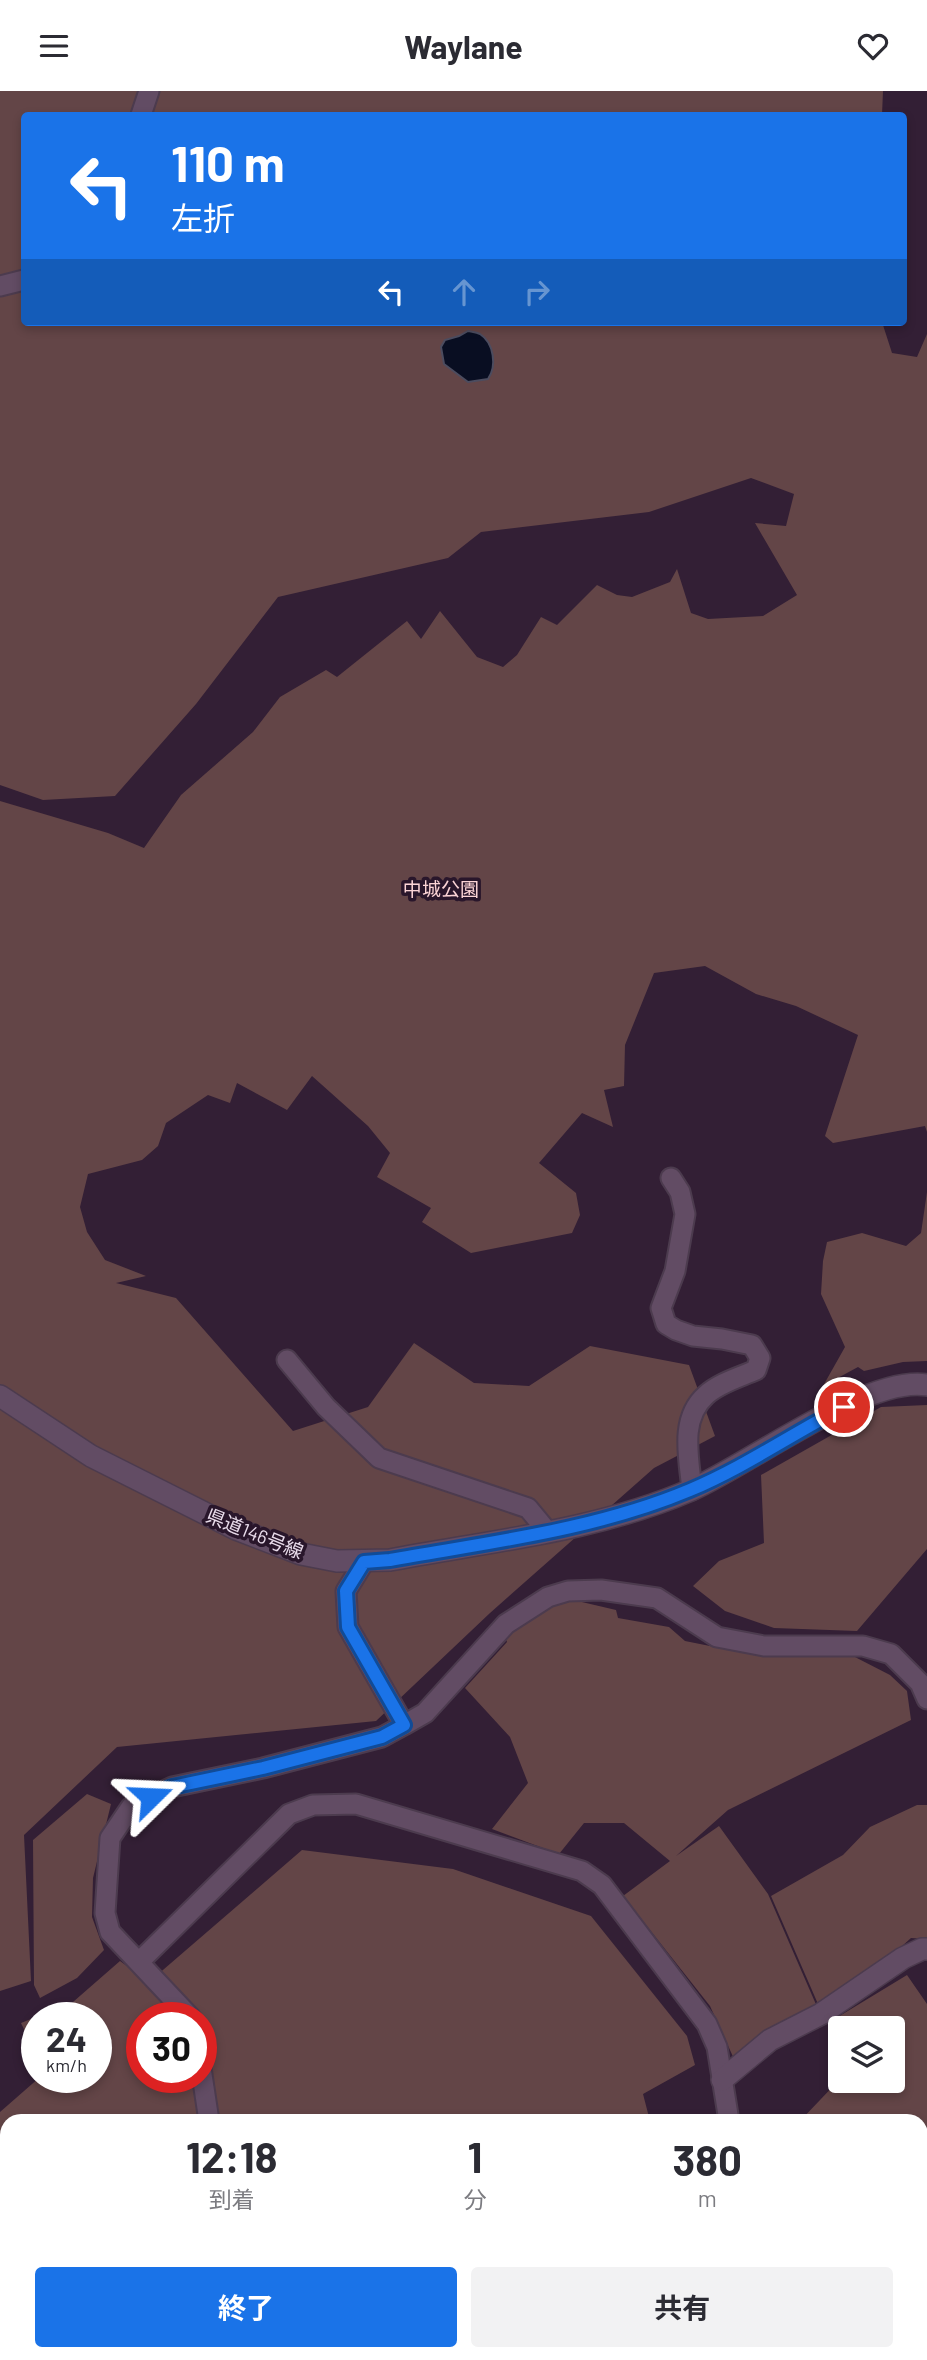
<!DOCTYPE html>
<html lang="ja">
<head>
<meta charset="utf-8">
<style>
	body { margin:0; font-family:Barlow,"Noto Sans JP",sans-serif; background:#f2f2f3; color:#2b2b33; height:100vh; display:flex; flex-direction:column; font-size:26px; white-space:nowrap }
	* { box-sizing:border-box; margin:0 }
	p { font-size:23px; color:#7c7c81 }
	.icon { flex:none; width:38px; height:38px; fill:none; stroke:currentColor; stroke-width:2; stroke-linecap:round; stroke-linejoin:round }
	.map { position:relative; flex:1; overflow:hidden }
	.drawer { position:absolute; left:0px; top:2023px; width:928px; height:247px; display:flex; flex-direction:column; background:#fff; border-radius:21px 21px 0 0; box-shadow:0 4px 10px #0003 }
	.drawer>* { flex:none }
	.top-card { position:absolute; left:21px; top:21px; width:886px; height:214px; border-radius:7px; box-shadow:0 4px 10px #0003; background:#1a73e8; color:#fff; overflow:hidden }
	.tools { position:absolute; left:828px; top:1925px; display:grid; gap:14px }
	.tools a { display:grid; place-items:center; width:77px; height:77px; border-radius:7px; background:#fff; box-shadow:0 4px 10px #0003; font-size:35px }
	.speed { position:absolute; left:21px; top:1911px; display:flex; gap:14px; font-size:35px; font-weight:700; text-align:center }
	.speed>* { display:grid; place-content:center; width:91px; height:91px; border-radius:50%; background:#fff; box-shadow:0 4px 10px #0003; line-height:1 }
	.speed small { font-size:18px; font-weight:400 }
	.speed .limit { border:10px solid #d22; background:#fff; color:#111 }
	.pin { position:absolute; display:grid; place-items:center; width:60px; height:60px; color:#fff; margin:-30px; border:4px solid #fff; border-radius:50%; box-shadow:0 2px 7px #0007 }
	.me { position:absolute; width:77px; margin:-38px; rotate:69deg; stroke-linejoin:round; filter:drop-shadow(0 0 5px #0008) }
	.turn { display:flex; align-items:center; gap:24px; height:147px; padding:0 35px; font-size:32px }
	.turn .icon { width:91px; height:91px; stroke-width:2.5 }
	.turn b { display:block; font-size:49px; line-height:60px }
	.lanes { display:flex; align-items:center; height:66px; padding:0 35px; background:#0003; justify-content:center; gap:35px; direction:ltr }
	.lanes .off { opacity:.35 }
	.eta { display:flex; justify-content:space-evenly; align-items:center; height:119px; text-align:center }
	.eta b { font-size:42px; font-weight:700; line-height:49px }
	.button { display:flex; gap:14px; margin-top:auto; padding:14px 35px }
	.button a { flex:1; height:80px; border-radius:7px; background:#1a73e8; color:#fff; font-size:28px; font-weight:700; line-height:80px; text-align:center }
	.button a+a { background:#f2f2f3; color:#2b2b33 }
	header { display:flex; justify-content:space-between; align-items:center; height:91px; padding:0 35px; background:#fff; font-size:32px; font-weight:700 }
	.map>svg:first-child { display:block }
	.green { fill:#634547; fill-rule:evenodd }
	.water { fill:#090e22; stroke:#4c4c5f; stroke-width:2 }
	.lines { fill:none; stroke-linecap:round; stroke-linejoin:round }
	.minor-casing { stroke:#4c3b4e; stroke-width:23 }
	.tertiary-casing { stroke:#4c3b4e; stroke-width:24 }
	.secondary-casing { stroke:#4c3b4e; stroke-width:24 }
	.trunk-casing { stroke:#4c3b4e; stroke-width:24 }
	.minor { stroke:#624c64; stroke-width:19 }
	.tertiary { stroke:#624c64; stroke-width:21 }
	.secondary { stroke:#624c64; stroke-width:21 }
	.trunk { stroke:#cc6aa1; stroke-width:21 }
	.route-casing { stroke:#114b97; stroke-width:18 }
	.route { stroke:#1a73e8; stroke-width:12 }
	.labels { text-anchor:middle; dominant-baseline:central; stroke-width:7; stroke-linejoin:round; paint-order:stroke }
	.park-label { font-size:19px; fill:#fcd4d6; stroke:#29162b }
	.street-label { font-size:19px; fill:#eaddec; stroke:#29162b }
</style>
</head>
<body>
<header><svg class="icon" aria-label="menu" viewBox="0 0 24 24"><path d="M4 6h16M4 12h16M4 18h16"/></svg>Waylane<svg class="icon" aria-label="heart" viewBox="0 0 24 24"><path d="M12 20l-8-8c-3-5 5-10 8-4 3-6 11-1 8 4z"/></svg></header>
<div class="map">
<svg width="927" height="2269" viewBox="0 0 927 2269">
	<rect width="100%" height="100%" fill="#331f35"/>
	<path class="green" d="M0 0H883L882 24H24V231H882L892 262 917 266 927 243V1041L925 1035 833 1052 825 1045 858 944 796 915 756 903 705 875 654 882 625 954 624 995 604 999 613 1036 582 1022 539 1072 576 1102 580 1124 572 1142 471 1162 422 1131 431 1117 377 1086 390 1062 368 1035 312 985 287 1019 237 992 230 1012 208 1004 166 1032 158 1055 142 1069 88 1083 80 1116 87 1141 105 1169 146 1185 116 1192 176 1207 293 1340 368 1316 414 1252 474 1292 529 1295 590 1255 689 1274 715 1345 654 1377 490 1522 376 1630 117 1656 24 1744 31 1890 0 1900V710L108 742 144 757 181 704 253 641 280 606 326 579 337 586 407 530 421 548 440 520 477 566 503 576 517 564 541 526 557 534 597 494 617 504 632 506 670 491 677 478 691 522 708 528 763 525 797 504 755 432 786 435 794 403 751 387 649 421 481 441 448 467 278 506 196 613 115 705 43 709 0 694Z
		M927 1101V1270L903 1271 864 1280 858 1276 823 1295 845 1256 821 1203 823 1170 827 1151 862 1142 906 1155 921 1142Z
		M927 1314V1458L857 1540 774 1537 725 1520 693 1495 719 1470 764 1452 761 1384 881 1316Z
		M569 1508 616 1519 618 1527 669 1536 685 1550 755 1564 853 1565 890 1584 907 1600 911 1629 728 1719 676 1765 719 1735 768 1803 818 1918 735 1970 710 1915 623 1805 670 1770 624 1732H584L559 1763 492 1738 528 1692 510 1646 465 1597 507 1551 505 1546 548 1511Z
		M87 1703 111 1713 93 1787 92 1826 104 1859 77 1887 40 1907 34 1894 33 1749Z
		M917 1714H927V1848L911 1847 890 1866 818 1913 771 1805 843 1764 870 1736Z
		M302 1759 453 1778 591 1825 687 1945 695 1974 643 2003 650 2030H7V2095L0 2087V2021L40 1986H96V1927H37V1965L21 1932 73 1911 120 1870 149 1891ZM142 1927H201V1986H142Z
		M907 1884 927 1913V2269H783L782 2263H920V2030H800L840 1988V1990H892V1937H840V1958L828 1932Z
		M7 2231V2263H65L66 2265 63 2269H0V2232Z
		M177 2263H756L757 2269H183Z"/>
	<path class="water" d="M468 240C472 241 476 241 480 243 494 252 497 275 488 288L468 291 444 273 441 256 445 249 459 245Z"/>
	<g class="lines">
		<g class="minor-casing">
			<path id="minor" d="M141 24 149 0
				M0 195 24 189
				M671 1087 680 1101 685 1123 675 1180 661 1217 666 1233 676 1239 693 1245 722 1248 752 1254 760 1267 756 1279C740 1286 719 1292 706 1304 679 1328 689 1367 692 1399
				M287 1269 326 1316 379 1367 528 1417 547 1440
				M404 1634 425 1622 506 1533 548 1506 568 1500 601 1499 657 1507 717 1546 764 1555H863L891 1563 920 1592 927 1608
				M140 1870 289 1723 313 1714 356 1713 582 1780 602 1794 707 1933 717 1956 729 2030
				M191 1927 110 1841 105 1822 110 1747 131 1716 172 1696 263 1677 382 1646 404 1634 348 1536 346 1500 364 1471
				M201 1977 209 2030
				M0 2115 7 2111
				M772 2263 773 2269"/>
		</g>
		<g class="tertiary-casing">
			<path id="tertiary" d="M722 1989 770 1949 821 1923 903 1867 922 1858H927"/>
		</g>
		<g class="secondary-casing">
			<path id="secondary" d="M0 1305 91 1365 236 1438 301 1463 337 1470 390 1469C490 1450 596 1440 691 1399 750 1373 867 1284 927 1294"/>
		</g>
		<g class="trunk-casing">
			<path id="trunk" d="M0 2137 7 2144
				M130 2263 135 2269"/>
		</g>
		<use href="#minor" class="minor"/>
		<use href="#tertiary" class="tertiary"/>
		<use href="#secondary" class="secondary"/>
		<use href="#trunk" class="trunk"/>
	</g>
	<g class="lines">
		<g class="route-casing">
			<path id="route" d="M151 1706 172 1696 263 1677 382 1646 404 1634 348 1536 346 1500 364 1471 390 1469C490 1451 595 1439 690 1399 743 1377 792 1343 844 1316"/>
		</g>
		<use href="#route" class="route"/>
	</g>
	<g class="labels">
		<g class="park-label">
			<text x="441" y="797">中城公園</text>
		</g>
		<g class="street-label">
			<text transform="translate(255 1442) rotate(22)">県道146号線</text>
		</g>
	</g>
</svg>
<div class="tools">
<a><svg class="icon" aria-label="layers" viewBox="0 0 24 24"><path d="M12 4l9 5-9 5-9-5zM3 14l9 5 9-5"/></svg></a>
</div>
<div class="speed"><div>24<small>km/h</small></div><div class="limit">30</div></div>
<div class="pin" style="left:844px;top:1316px;background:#d93025"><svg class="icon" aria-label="arrive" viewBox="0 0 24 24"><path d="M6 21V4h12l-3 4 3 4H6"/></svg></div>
<svg class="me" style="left:151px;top:1706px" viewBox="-20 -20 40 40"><path d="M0-17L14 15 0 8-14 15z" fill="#1a73e8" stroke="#fff" stroke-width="4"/></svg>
<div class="top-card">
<div class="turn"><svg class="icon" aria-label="left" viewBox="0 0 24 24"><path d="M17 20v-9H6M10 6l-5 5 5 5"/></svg><div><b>110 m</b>左折</div></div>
<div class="lanes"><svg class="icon" aria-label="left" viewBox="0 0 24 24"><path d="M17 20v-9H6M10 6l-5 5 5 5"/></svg><svg class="icon off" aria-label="ahead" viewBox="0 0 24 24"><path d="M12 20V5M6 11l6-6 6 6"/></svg><svg class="icon off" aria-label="right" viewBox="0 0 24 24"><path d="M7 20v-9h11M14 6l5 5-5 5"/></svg></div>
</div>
<section class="drawer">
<div class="eta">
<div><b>12:18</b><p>到着</p></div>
<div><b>1</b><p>分</p></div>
<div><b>380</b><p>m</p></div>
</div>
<div class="button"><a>終了</a><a>共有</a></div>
</section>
</div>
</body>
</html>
